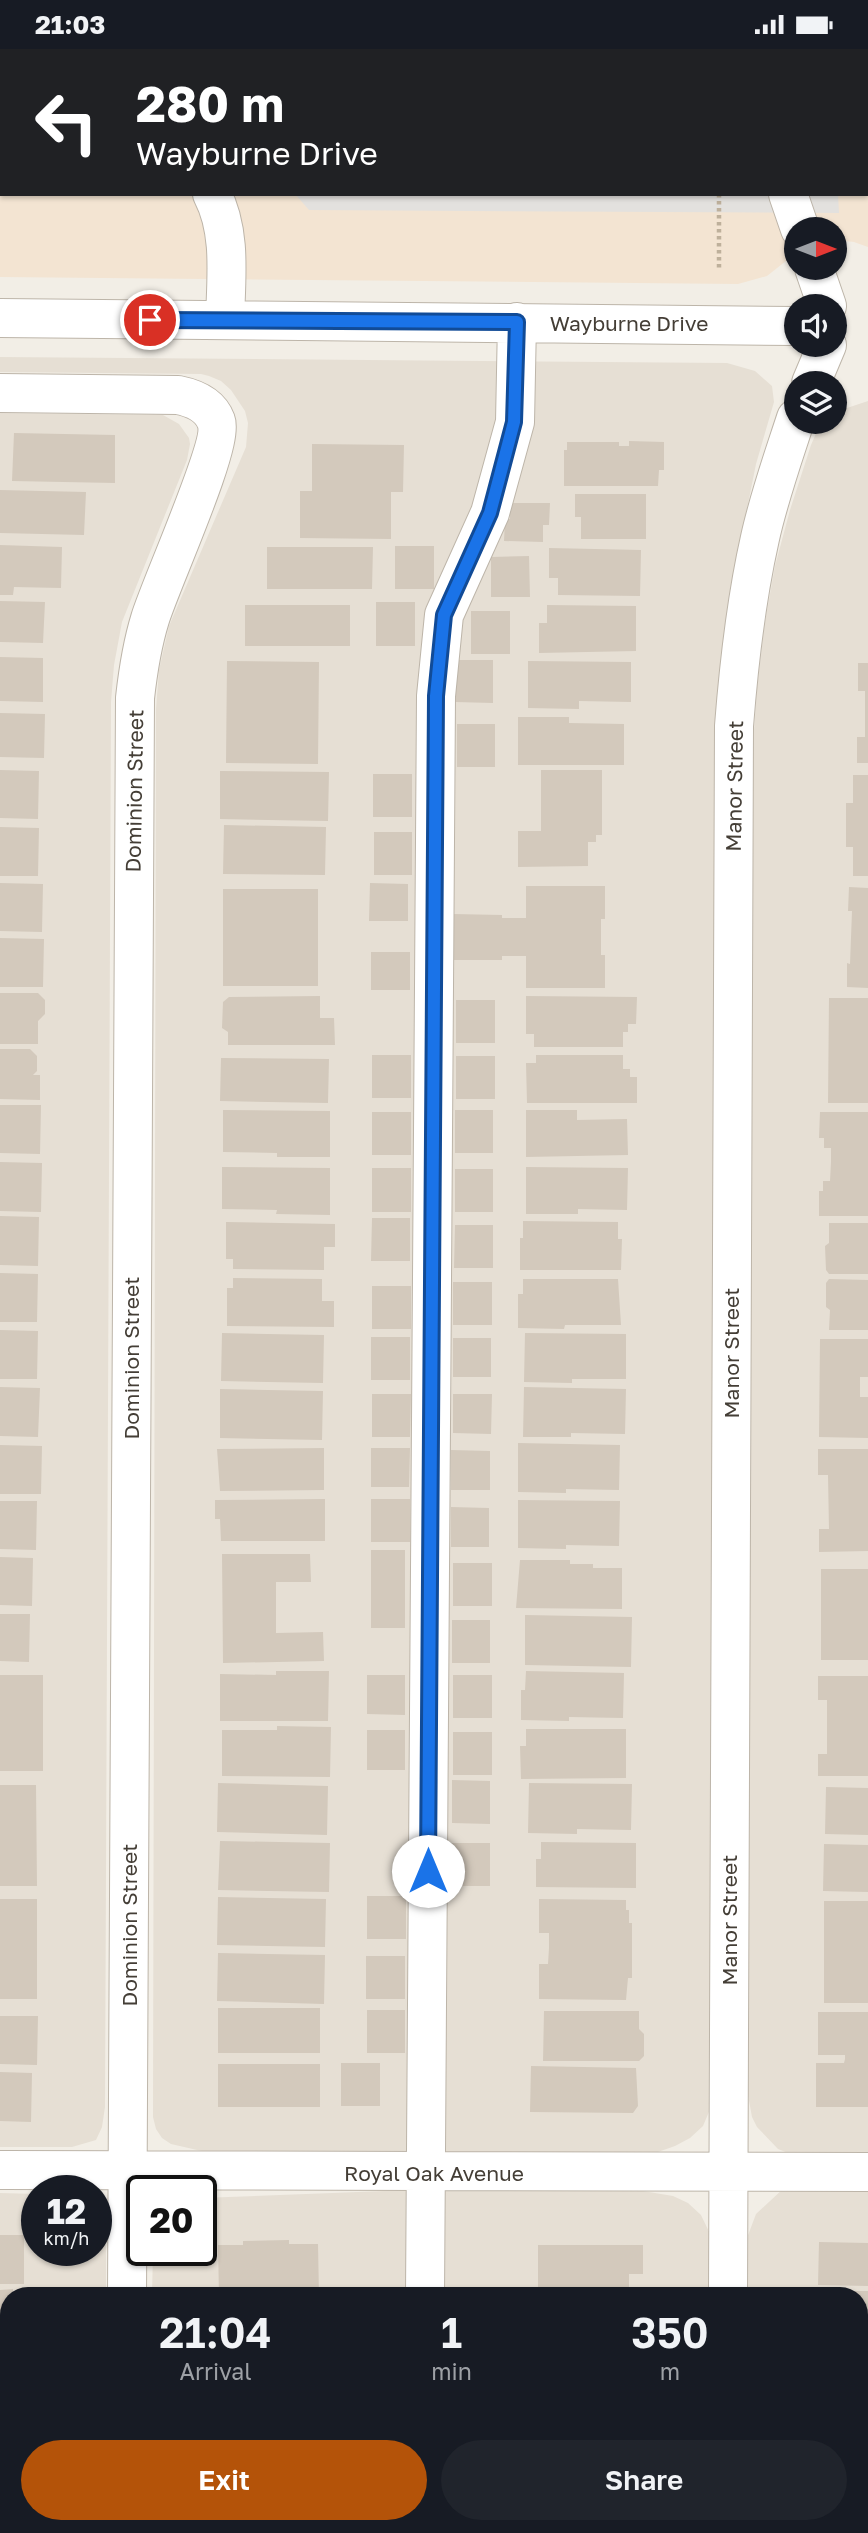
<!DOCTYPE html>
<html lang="en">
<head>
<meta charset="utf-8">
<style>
	body { margin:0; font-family:"Golos Text",sans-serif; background:#20242c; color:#f1f3f6; height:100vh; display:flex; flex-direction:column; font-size:26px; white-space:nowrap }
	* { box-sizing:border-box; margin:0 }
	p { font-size:23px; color:#9ea1a6 }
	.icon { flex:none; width:38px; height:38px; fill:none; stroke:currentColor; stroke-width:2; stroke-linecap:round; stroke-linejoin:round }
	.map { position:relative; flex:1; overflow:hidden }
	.sheet { position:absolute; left:0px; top:2238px; width:868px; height:247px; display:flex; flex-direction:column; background:#171b24; border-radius:28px 28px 0 0; box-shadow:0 2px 5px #0004 }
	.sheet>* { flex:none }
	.top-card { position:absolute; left:0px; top:0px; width:868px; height:147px; box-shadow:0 2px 5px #0004; background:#202124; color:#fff; overflow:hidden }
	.needle { width:46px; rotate:90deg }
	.tools { position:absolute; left:784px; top:168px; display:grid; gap:14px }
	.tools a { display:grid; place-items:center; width:63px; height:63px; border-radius:50%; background:#171b24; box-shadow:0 2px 5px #0004; font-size:35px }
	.speed { position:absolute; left:21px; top:2126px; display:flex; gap:14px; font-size:35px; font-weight:700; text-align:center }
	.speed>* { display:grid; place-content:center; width:91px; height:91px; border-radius:50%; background:#171b24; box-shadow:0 2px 5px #0004; line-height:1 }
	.speed small { font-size:18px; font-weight:400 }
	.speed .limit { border:4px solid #111; border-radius:10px; background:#fff; color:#111 }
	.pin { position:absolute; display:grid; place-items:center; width:60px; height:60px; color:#fff; margin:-30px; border:4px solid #fff; border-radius:50%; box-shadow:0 2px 7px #0007 }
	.me { position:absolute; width:77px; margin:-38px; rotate:0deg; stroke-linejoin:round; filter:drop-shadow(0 0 5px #0008) }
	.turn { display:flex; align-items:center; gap:24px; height:147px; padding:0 21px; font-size:32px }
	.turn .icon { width:91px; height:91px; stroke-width:2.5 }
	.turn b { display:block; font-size:49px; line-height:60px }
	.eta { display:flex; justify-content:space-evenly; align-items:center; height:119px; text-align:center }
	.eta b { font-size:42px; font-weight:600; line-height:49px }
	.button { display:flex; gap:14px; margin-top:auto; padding:14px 21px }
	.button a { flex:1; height:80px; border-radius:42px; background:#b45309; color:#fff; font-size:28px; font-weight:600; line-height:80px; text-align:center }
	.button a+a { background:#20242c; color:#f1f3f6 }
	.status { display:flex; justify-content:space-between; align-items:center; height:49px; padding:0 35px; background:#171b24; direction:ltr }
	.status svg { height:19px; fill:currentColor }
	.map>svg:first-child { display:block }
	.residential { fill:#e6dfd4 }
	.commercial { fill:#f3e4d2; fill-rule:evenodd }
	.parking { fill:#e3e1de }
	.building { fill:#d3c9bc }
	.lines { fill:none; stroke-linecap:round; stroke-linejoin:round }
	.minor-casing { stroke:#bdb5a9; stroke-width:40 }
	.path { stroke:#beb09b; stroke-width:4.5; stroke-dasharray:3.5 3.5; stroke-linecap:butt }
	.minor { stroke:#fff; stroke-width:38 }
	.route-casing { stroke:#114b97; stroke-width:18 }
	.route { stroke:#1a73e8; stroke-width:12 }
	.labels { text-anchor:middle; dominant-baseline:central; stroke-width:5; stroke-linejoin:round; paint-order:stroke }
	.street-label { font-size:21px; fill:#443e36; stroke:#fff }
</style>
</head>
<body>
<div class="status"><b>21:03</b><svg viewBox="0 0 49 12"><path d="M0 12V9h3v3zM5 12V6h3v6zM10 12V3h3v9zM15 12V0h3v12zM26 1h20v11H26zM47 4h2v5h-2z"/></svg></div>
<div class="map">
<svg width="868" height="2484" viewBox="0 0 868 2484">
	<rect width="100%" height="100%" fill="#f2eee6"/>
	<path class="residential" d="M0 308 727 314 755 322 772 337 774 353 756 415 739 500 711 2058 703 2077 690 2089 675 2097 655 2104 219 2106 171 2095 162 2089 156 2080 153 2068 156 660 159 621 169 577 246 398 248 374 245 362 231 341 221 332 209 327 201 325 0 323Z
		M868 352V2107L788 2104 778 2100 757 2078 752 2068 748 2046 752 709 757 639 765 573 775 517 790 461 811 396 821 373H835V363Z
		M0 364 163 366 179 375 189 389 190 395 187 411 122 573 114 616 111 653 105 2058 102 2078 96 2091 72 2098H0Z
		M868 2137V2484H746V2476H859V2247H747V2189L756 2165 784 2139Z
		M619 2138 673 2147 688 2154 701 2166 712 2189V2247H152L153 2202H201V2149L463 2139Z
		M0 2144 37 2145V2202H96V2155L103 2167 106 2184V2247H9V2476H105V2484H0Z
		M152 2476H711L710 2484H152Z"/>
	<path class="commercial" d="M0 0H868V198L854 193 835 191V180H796V204L767 227 738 235 0 228ZM2 2H866V145H2Z"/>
	<path class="parking" d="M220 0H835V2H220Z
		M295 145H838L839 164 309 161Z"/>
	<path class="building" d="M14 384 115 386V434L12 432Z
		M629 392 664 393V421H659L658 437H564V401H567V393H619V397H629Z
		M312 395 404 396 403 443H391V490L300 489V442H312Z
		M0 441 86 443 84 486 0 484Z
		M575 445H646V490H581V468H575Z
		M510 454H550L549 476H543V493L504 492 505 470H510Z
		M0 496 62 498 61 539 14 538 13 546H0Z
		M395 497H434V540H395Z
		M267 498H373L372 540H267Z
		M549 499 641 501 640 547 558 546V529H549Z
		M529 507 530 548H491V508Z
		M0 552 45 553 43 594 0 593Z
		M376 553H415V597H376Z
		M245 556H350V597H245Z
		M547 556 636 557V602L539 604V574H547Z
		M471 562H510V605H471Z
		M0 608 43 609V653L0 652Z
		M455 611H493V654L455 653Z
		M227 612 319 613 318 715 226 714Z
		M528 612 631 613V653L579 652V660L528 659Z
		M858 614H868V714H857V688H865V642H858Z
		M0 664 45 665 44 709 0 708Z
		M518 668H569V674L624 675V716H518Z
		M457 675H495V718H457Z
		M0 721 39 722 38 770 0 769Z
		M541 721H602V786H596V793H588V817L518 818V782H541Z
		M220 722 329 723 328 772 220 770Z
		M373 725H412V768H373Z
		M853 726H868V827H853V798H846V754H853Z
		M224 776 326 778 325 826 223 825Z
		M0 778 39 779 38 827H0Z
		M374 783H412V826H374Z
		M0 834 43 835 42 883 0 882Z
		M370 834 408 835V872H369Z
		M526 837H605V870H601V906H605V939H526V907H502V911H453V865L502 866V869H526Z
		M849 838 868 839V939L847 938V914L850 915 852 862H848Z
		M223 840H318V937H223Z
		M0 889 44 890 43 938H0Z
		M371 903H410V941H371Z
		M0 944H38L45 951V965L38 972V995H0Z
		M320 947V969H334L335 996H228V983L222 979 223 953 229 948Z
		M526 947 637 948 636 975H628V983H623V998H534V985H526Z
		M829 949H868V1054H828Z
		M456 951H495V994H456Z
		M0 1000H30L37 1007V1022L33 1026H40V1051L0 1050Z
		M372 1006H411V1049H372Z
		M536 1006H623V1020H630V1028H637V1054H527L526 1014H536Z
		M456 1007H495V1050H456Z
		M221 1009 329 1010 328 1054 220 1052Z
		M0 1056H41L40 1105 0 1104Z
		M223 1061 330 1062V1108H277V1104L223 1103Z
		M455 1061H493V1104H455Z
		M526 1061H577V1071L627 1070 628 1106 526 1108Z
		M372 1063H411V1106H372Z
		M820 1063H868V1167H819V1142H823V1132H830L831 1113V1099H824V1089H819Z
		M0 1113 42 1114 41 1163 0 1162Z
		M222 1118 330 1119V1166L276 1165 277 1161 222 1160Z
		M526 1118 628 1119 627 1161 578 1160V1165H526Z
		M372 1119H411V1163H372Z
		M455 1120H493V1163H455Z
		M0 1167 39 1168 38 1217 0 1216Z
		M372 1169H410V1212H371Z
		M523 1172 618 1173V1190H622L621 1221H520V1189H523Z
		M226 1173 335 1175V1198H324V1221L233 1220V1210H226Z
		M829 1174H868V1225H829L826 1221 825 1197 829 1194Z
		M455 1176H493V1219H454Z
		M0 1224 38 1225 37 1273H0Z
		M233 1229 322 1230V1252H334V1278L227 1277V1239H233Z
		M523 1230H618L621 1276H565L564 1280 518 1279V1245H523Z
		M829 1230 868 1231V1281H829L830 1261 826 1258V1234Z
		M453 1233H492V1276H453Z
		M372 1237H411V1280H372Z
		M0 1281 38 1282 37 1330H0Z
		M222 1284 324 1286 323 1334 221 1332Z
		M525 1284 626 1285V1330H572V1334L524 1333Z
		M371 1288H410V1331H371Z
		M453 1289H491V1328H453Z
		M820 1290H868V1328H860V1348H868V1389L819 1388Z
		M0 1338 40 1339 38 1388 0 1387Z
		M524 1338 626 1340 625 1385 571 1384V1388H523Z
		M220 1340 323 1342 322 1391 220 1389Z
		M372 1345H411L410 1388H372Z
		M453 1345H492L491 1385 453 1384Z
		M518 1394 620 1396 619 1441 566 1440V1444L518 1443Z
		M0 1396 42 1397 41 1445H0Z
		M324 1399V1441L220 1442 217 1400Z
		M371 1399H410L409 1438H371Z
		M818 1400H868V1502L819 1503V1480H829L828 1426H818Z
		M451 1401 490 1402V1441H451Z
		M325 1450V1492H221L220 1470H215V1451Z
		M371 1450H410V1493H371Z
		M518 1451 620 1452 619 1497 566 1496V1500L518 1499Z
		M0 1452H37L36 1501 0 1500Z
		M451 1458 489 1459V1498H451Z
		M371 1501H405V1579H371Z
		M222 1505H310L311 1533H276V1584L323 1583 324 1612 223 1614Z
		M0 1508 33 1509 32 1557 0 1556Z
		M520 1511H570V1515H593V1519H622V1560L516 1559Z
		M453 1514H492V1557H453Z
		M821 1520H868V1611H821Z
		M0 1565H30L29 1613 0 1612Z
		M525 1566 632 1568 631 1618 525 1616Z
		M452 1571H490V1614H452Z
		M276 1622H329L328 1672H220V1625L276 1626Z
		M526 1622 624 1624 623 1669 569 1668V1672L521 1671V1641H525Z
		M0 1626H43V1722H0Z
		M367 1626H405V1666L367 1665Z
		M453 1626H492V1669H453Z
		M818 1627H868V1727H818V1705H827V1651H818Z
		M277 1677 331 1678 330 1728 222 1727V1681H277Z
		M526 1680H626V1729L521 1730 520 1697H526Z
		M367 1681H405V1721H367Z
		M453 1683H492V1726H453Z
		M452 1731 490 1732V1775L452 1774Z
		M218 1734 328 1737 327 1786 217 1783Z
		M529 1734 632 1735 631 1781 577 1780V1785L528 1784Z
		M0 1736H36L37 1837H0Z
		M826 1738 868 1739V1786L825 1785Z
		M220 1792 330 1794 329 1843 218 1841Z
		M541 1793 636 1794V1839L536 1838V1810H541Z
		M451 1794H490V1837H451Z
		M824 1795 868 1796V1843L823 1842Z
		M367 1847H406V1890H367Z
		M218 1848 326 1850 325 1898 217 1896Z
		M0 1850H37V1950H0Z
		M539 1850 626 1851V1861H629V1874H632V1929H628L626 1951 539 1950V1915H548L549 1899V1884H539Z
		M824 1852H868V1954H824Z
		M218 1904 325 1906 324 1955 217 1952Z
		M366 1907H405V1950H366Z
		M218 1959H320V2004H218Z
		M367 1961H405V2004H367Z
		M544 1962H639V1980L644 1985V2007L639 2012H543Z
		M818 1963H868V2058H816V2014H844L845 2010V2006H818Z
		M0 1967H38L37 2016 0 2015Z
		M341 2014H380V2057H341Z
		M218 2015H320V2058H218Z
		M531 2017 636 2019 638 2057 633 2064 530 2063Z
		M0 2023 32 2024 31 2073 0 2072Z
		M0 2186H24V2235H0Z
		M289 2191V2195H318L319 2247H219L218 2196H243V2192Z
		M819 2193 868 2194V2237L818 2236Z
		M538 2196H643V2225H629V2247H538Z
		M13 2240V2247H9V2292H0V2241Z
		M818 2242H868V2293H859V2247H817Z
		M0 2298H7V2403H0Z
		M859 2301H868V2349H859Z
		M859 2357H868V2405H859Z
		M0 2409H9V2453H0Z
		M859 2412H868V2456H859Z
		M0 2463H9V2476H13V2484H0Z
		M859 2472H868V2484H832V2476H859Z
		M218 2476H319V2484H218Z
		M558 2476H608V2484H557Z"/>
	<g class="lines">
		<g class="minor-casing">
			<path id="minor" d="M140 0V2
				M212 145C232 183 226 230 225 271
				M788 145 800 180
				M814 219 827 257
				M0 269 796 277
				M811 334 827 296
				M0 344 178 346C193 349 210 356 216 372 225 395 160 536 150 570 142 596 138 622 135 649L127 2247
				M0 2121 868 2123
				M425 2247 436 647 444 566 490 464 515 373 517 273
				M728 2247 734 677C739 613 746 551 760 489 769 448 783 409 796 369
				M126 2484V2476
				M425 2484V2476
				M728 2484V2476"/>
		</g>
		<path class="path" d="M719 145V221"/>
		<use href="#minor" class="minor"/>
	</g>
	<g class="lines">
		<g class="route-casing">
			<path id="route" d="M150 271 517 273 514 373 490 464 444 566 436 647 428 1822"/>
		</g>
		<use href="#route" class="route"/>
	</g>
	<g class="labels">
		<g class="street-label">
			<text x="629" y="274">Wayburne Drive</text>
			<text transform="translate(734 737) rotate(-89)">Manor Street</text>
			<text transform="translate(134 742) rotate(-89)">Dominion Street</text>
			<text transform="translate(731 1304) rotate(-90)">Manor Street</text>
			<text transform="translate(131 1309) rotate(-90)">Dominion Street</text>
			<text transform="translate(729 1871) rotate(-90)">Manor Street</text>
			<text transform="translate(129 1876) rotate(-90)">Dominion Street</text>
			<text x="434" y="2124">Royal Oak Avenue</text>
		</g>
	</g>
</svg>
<div class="tools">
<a><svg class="needle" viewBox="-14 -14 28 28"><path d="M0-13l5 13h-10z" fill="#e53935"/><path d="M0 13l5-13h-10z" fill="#9ea1a6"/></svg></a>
<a><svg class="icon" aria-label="sound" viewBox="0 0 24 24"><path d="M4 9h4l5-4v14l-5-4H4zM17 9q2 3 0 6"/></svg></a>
<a><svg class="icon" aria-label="layers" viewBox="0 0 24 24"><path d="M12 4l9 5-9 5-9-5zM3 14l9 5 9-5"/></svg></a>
</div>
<div class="speed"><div>12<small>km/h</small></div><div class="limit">20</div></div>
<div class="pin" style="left:150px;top:271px;background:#d93025"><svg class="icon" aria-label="arrive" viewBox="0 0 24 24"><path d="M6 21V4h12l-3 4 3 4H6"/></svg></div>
<svg class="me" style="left:428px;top:1822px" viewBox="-20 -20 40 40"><circle r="19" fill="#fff"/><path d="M0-13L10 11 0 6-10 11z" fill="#1a73e8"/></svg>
<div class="top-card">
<div class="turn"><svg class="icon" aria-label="left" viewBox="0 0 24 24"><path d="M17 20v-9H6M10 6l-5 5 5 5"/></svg><div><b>280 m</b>Wayburne Drive</div></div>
</div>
<section class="sheet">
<div class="eta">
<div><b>21:04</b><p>Arrival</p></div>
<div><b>1</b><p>min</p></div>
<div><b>350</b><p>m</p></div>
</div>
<div class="button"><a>Exit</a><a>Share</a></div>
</section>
</div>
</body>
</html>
